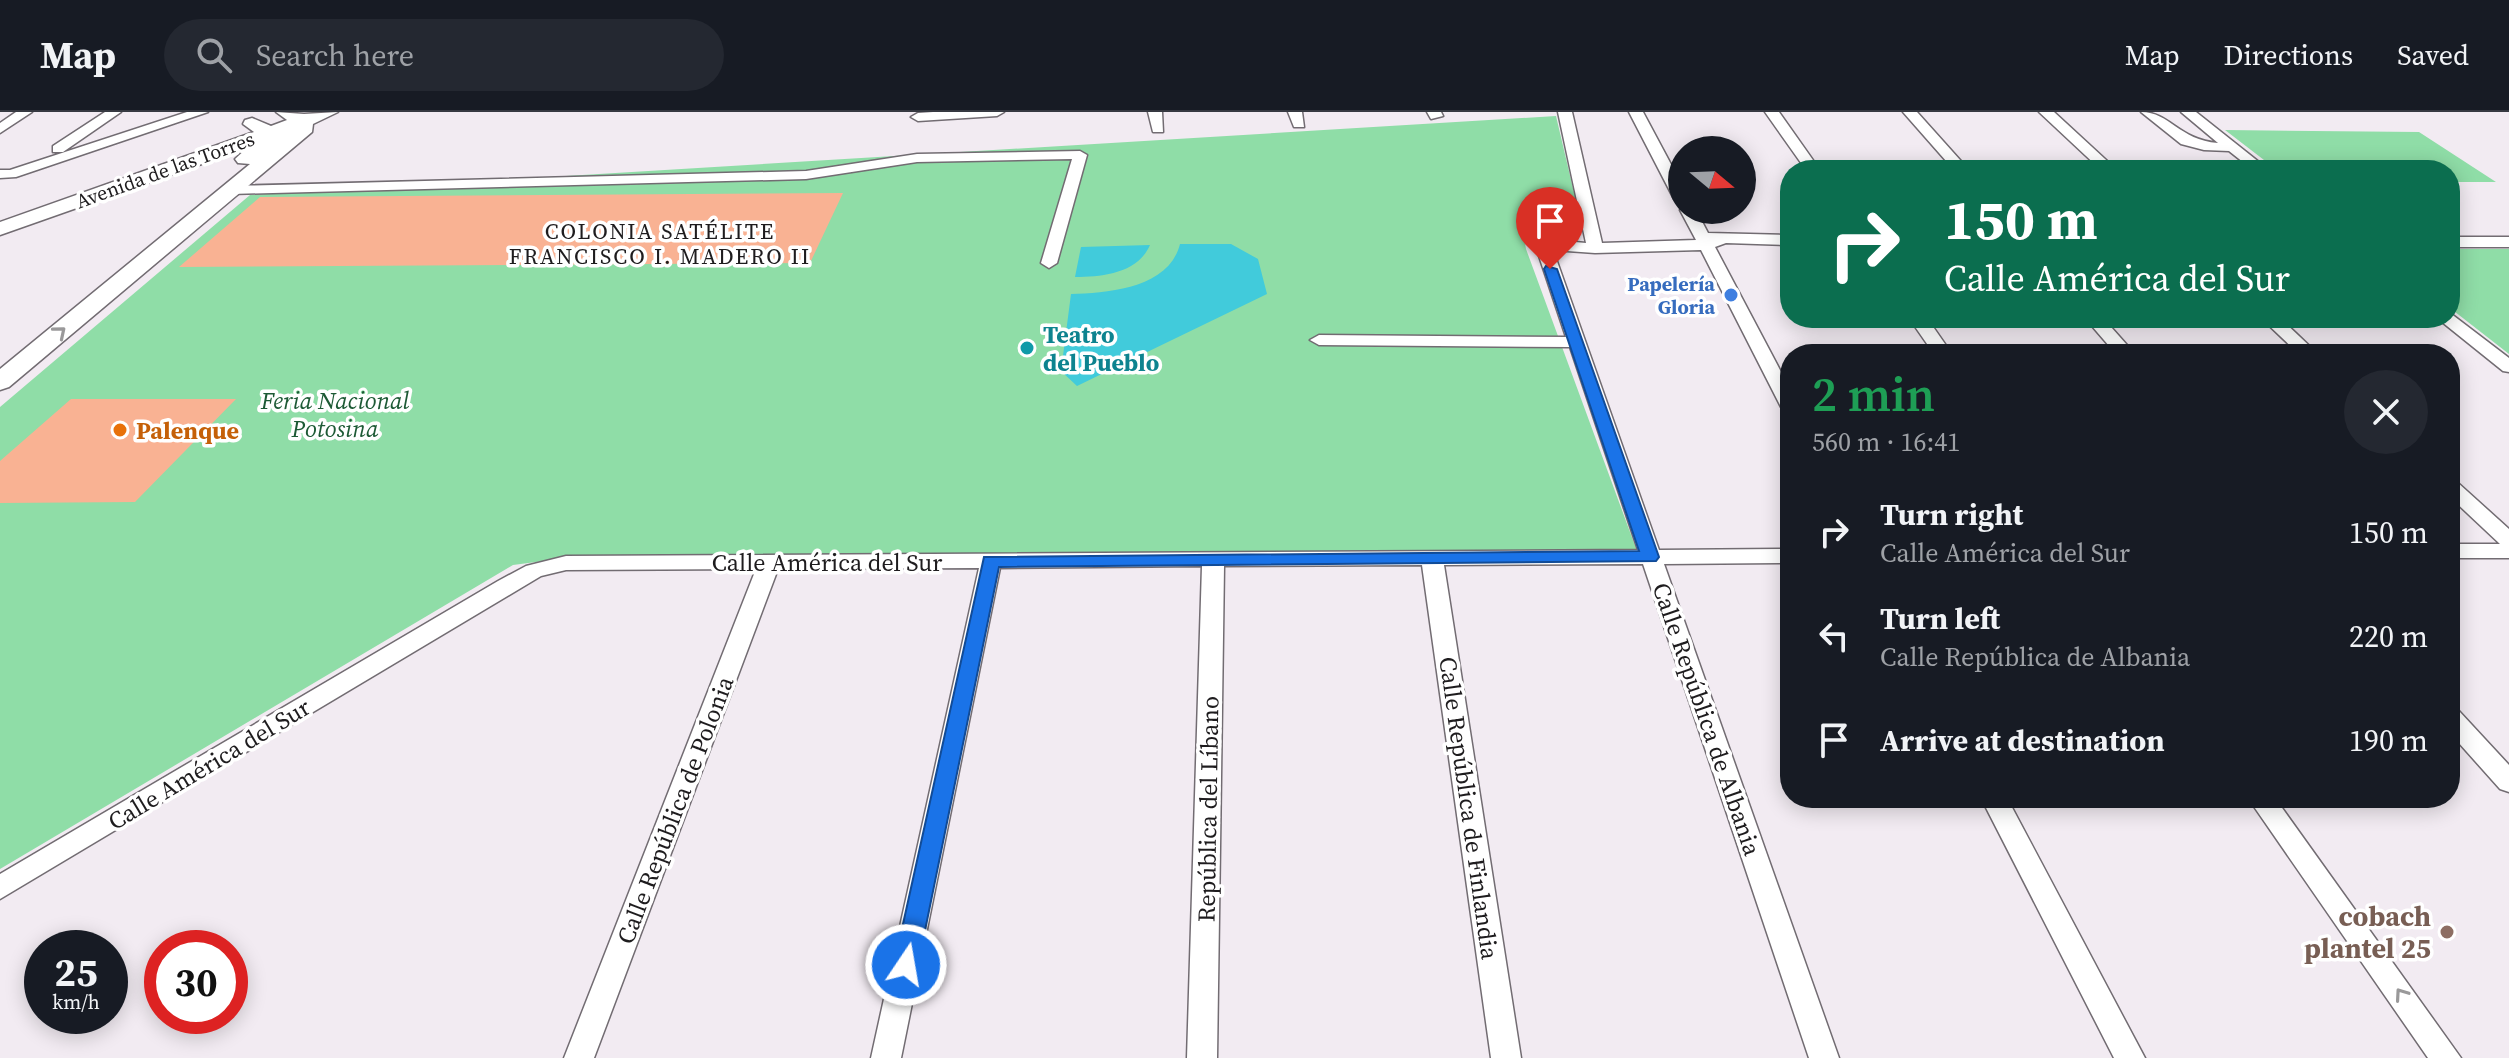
<!DOCTYPE html>
<html lang="en">
<head>
<meta charset="utf-8">
<style>
	body { margin:0; font-family:"Source Serif 4",serif; background:#242831; color:#f1f3f6; height:100vh; display:flex; flex-direction:column; font-size:30px; white-space:nowrap }
	* { box-sizing:border-box; margin:0 }
	p { font-size:26px; color:#9ea1a6 }
	.icon { flex:none; width:44px; height:44px; fill:none; stroke:currentColor; stroke-width:2; stroke-linecap:round; stroke-linejoin:round }
	.map { position:relative; flex:1; overflow:hidden }
	.details { position:absolute; left:1780px; top:232px; width:680px; height:464px; display:flex; flex-direction:column; background:#171b24; border-radius:32px; box-shadow:0 4px 20px #0003 }
	.details>* { flex:none }
	.guide { position:absolute; left:1780px; top:48px; width:680px; height:168px; border-radius:32px; box-shadow:0 4px 20px #0003; background:#0b6e4f; color:#fff; overflow:hidden }
	.needle { width:52px; rotate:109deg }
	.buttons { position:absolute; left:1668px; top:24px; display:grid; gap:16px }
	.buttons a { display:grid; place-items:center; width:88px; height:88px; border-radius:50%; background:#171b24; box-shadow:0 4px 20px #0003; font-size:40px }
	.speed { position:absolute; left:24px; top:818px; display:flex; gap:16px; font-size:40px; font-weight:700; text-align:center }
	.speed>* { display:grid; place-content:center; width:104px; height:104px; border-radius:50%; background:#171b24; box-shadow:0 4px 20px #0003; line-height:1 }
	.speed small { font-size:20px; font-weight:400 }
	.speed .limit { border:12px solid #d22; background:#fff; color:#111 }
	.pin { position:absolute; display:grid; place-items:center; width:68px; height:68px; color:#fff; margin:-82px -34px; border-radius:50% 50% 50% 0; rotate:-45deg; box-shadow:0 0 8px #0007 }
	.pin .icon { rotate:45deg }
	.me { position:absolute; width:88px; margin:-44px; rotate:12deg; stroke-linejoin:round; filter:drop-shadow(0 0 6px #0008) }
	.turn { display:flex; align-items:center; gap:28px; height:168px; padding:0 32px; font-size:36px }
	.turn .icon { width:104px; height:104px; stroke-width:2.5 }
	.turn b { display:block; font-size:56px; line-height:68px }
	.round { display:grid; place-items:center; flex:none; width:84px; height:84px; border-radius:42px; background:#242831 }
	.headline { display:flex; align-items:center; justify-content:space-between; height:136px; padding:0 32px }
	h1 { font-size:48px; font-weight:600; line-height:60px; color:#1e9e55 }
	ul { padding:0; list-style:none }
	li { display:flex; align-items:center; gap:24px; height:104px; padding:0 32px }
	li div { flex:1 }
	li b { display:block; font-size:30px }
	li em { font-style:normal }
	header { display:flex; align-items:center; gap:48px; box-sizing:border-box; height:112px; padding:0 40px; background:#171b24; border-bottom:2px solid #363941 }
	header strong { font-size:38px }
	nav { display:flex; gap:44px; margin-inline-start:auto; font-size:28px }
	.search { width:560px; height:72px; background:#242831; display:flex; align-items:center; gap:20px; box-sizing:border-box; padding:0 28px; border-radius:44px; color:#9ea1a6; font-size:30px }
	.map>svg:first-child { display:block }
	.green { fill:#8fdda7 }
	.water { fill:#41cbdb }
	.building { fill:#f9b293 }
	.lines { fill:none; stroke-linecap:round; stroke-linejoin:round }
	.street-casing { stroke:#726c72; stroke-width:3 }
	.secondary-casing { stroke:#726c72; stroke-width:3 }
	.street { fill:#fff; fill-rule:evenodd }
	.secondary { fill:#fff; fill-rule:evenodd }
	.oneway { stroke:#9a999a }
	.route { fill:#1a73e8; stroke:#114b97; stroke-width:2 }
	.shop-dot { fill:#3f7fe0; stroke:#fff; stroke-width:3 }
	.culture-dot { fill:#0f9aa8; stroke:#fff; stroke-width:3 }
	.food-dot { fill:#e8710a; stroke:#fff; stroke-width:3 }
	.education-dot { fill:#8d6e63; stroke:#fff; stroke-width:3 }
	.labels { text-anchor:middle; dominant-baseline:central; stroke-width:7; stroke-linejoin:round; paint-order:stroke }
	.far-street-label { font-size:20px; fill:#1e1c1e; stroke:#fff }
	.far-shop-label { font-size:20px; font-weight:bold; fill:#366cbe; stroke:#fff; text-anchor:end }
	.far-neighbourhood-label { font-size:22px; letter-spacing:2px; fill:#1e1c1e; stroke:#fff }
	.culture-label { font-size:24px; font-weight:bold; fill:#0d838f; stroke:#fff; text-anchor:start }
	.park-label { font-size:24px; font-style:italic; fill:#1d5a35; stroke:#fff }
	.food-label { font-size:24px; font-weight:bold; fill:#c56008; stroke:#fff; text-anchor:start }
	.street-label { font-size:24px; fill:#1e1c1e; stroke:#fff }
	.near-education-label { font-size:28px; font-weight:bold; fill:#785e54; stroke:#fff; text-anchor:end }
</style>
</head>
<body>
<header>
<strong>Map</strong>
<div class="search"><svg class="icon" aria-label="search" viewBox="0 0 24 24"><circle cx="10" cy="10" r="6"/><path d="M15 15l6 6"/></svg>Search here</div>
<nav><a>Map</a><a>Directions</a><a>Saved</a></nav>
</header>
<div class="map">
<svg width="2509" height="946" viewBox="0 0 2509 946">
	<rect width="100%" height="100%" fill="#f2ebf2"/>
	<path class="green" d="M1556 4 1580 106 1521 110 1526 137 1637 439 567 446 513 453 0 757V295L250 83Z
		M2225 18 2419 20 2496 70H2450V58H2277Z
		M2450 137H2509V242L2450 196Z"/>
	<path class="water" d="M1180 132H1231L1258 147 1267 182 1077 274 1061 259 1071 182C1109 181 1169 176 1180 132Z
		M1150 133C1138 161 1103 165 1075 165L1081 135Z"/>
	<path class="building" d="M843 81 810 151 179 155 260 85Z
		M71 287H236L135 390 0 391V349Z"/>
	<g class="lines">
		<g class="street-casing">
			<path id="street" d="M16 0H32L0 21V11Z
				M105 0H121L63 40H53V34Z
				M187 0H208L16 65 0 66V58H10Z
				M933 0H1004L997 4 918 9 911 5 918 1Z
				M1148 0H1162L1163 20H1153Z
				M1288 0H1302L1304 15H1294Z
				M1427 0H1441L1443 4 1431 7Z
				M1558 0H1572L1602 131 1696 128 1680 98 1682 96 1696 98 1708 121 1790 123V133L1726 131 1715 135 1790 277V301L1781 295 1701 138 1595 141 1553 138 1659 438 1790 437V451L1664 452 1839 946H1809L1643 452 1444 453 1521 946H1491L1422 453 1224 454 1217 946H1187L1202 454 1000 456 901 946H871L979 456 778 457 594 946H564L756 457 566 458 541 464 0 787V762L498 469 526 454 566 444 1638 438 1570 235 1319 233 1310 228 1319 223 1566 225 1535 132 1543 127 1586 131Z
				M1629 0H1643L1682 73V92L1674 87Z
				M1765 0H1779L1820 58H1806Z
				M1903 0H1917L1969 58H1954Z
				M2039 0H2054L2117 58H2101Z
				M2141 0C2170 0 2179 28 2218 31L2181 0H2196L2269 58H2253L2229 39 2204 38 2181 32Z
				M1080 39 1087 43 1057 151 1049 156 1041 151 1072 47 917 50 806 67 230 82 223 78 230 74 806 59 917 42Z
				M2450 125H2509V135H2450Z
				M2450 201 2509 246V260L2503 259 2442 210 2439 206H2450Z
				M1909 206H1927L1952 242H1934Z
				M2085 206H2103L2135 242H2116Z
				M2261 206H2280L2318 242H2299Z
				M2450 368 2457 370 2509 417V446H2450V432H2500L2450 385Z
				M2450 596 2459 599 2509 653V680L2500 677 2450 621Z
				M1981 686H2007L2145 946H2114Z
				M2248 686H2275L2461 946H2428Z"/>
		</g>
		<g class="secondary-casing">
			<path id="secondary" d="M276 0 304 2 338 0 313 12 312 20 9 275 0 278V257L250 52 238 51 235 47 247 36 0 123V110L254 20 243 12 245 8 252 6 271 14 287 8Z"/>
		</g>
		<use href="#street" class="street"/>
		<use href="#secondary" class="secondary"/>
	</g>
	<defs><path id="oneway-chevron" d="M-2-3.5L2.5 0L-2 3.5" fill="none" stroke-width="1.6" stroke-linecap="round" stroke-linejoin="round" transform="scale(2)"/></defs>
	<g class="oneway">
		<use href="#oneway-chevron" transform="translate(60 220) rotate(-40)"/>
		<use href="#oneway-chevron" transform="translate(2401 882) rotate(-125)"/>
	</g>
	<path class="route" d="M1546 154 1557 157 1659 445 1656 449 999 455 918 853 914 860 906 863 897 860 894 853 984 445 1639 439 1544 157Z"/>
	<circle class="shop-dot" cx="1731" cy="183" r="8"/>
	<circle class="culture-dot" cx="1027" cy="236" r="8"/>
	<circle class="food-dot" cx="120" cy="318" r="8"/>
	<circle class="education-dot" cx="2447" cy="820" r="8"/>
	<g class="labels">
		<g class="far-street-label">
			<text transform="translate(165 58) rotate(-20)">Avenida de las Torres</text>
		</g>
		<g class="far-shop-label">
			<text x="1715" y="172">Papelería<tspan x="1715" dy="23">Gloria</tspan></text>
		</g>
		<g class="far-neighbourhood-label">
			<text x="660" y="119">COLONIA SATÉLITE<tspan x="660" dy="25">FRANCISCO I. MADERO II</tspan></text>
		</g>
		<g class="culture-label">
			<text x="1043" y="222">Teatro<tspan x="1043" dy="28">del Pueblo</tspan></text>
		</g>
		<g class="park-label">
			<text x="335" y="288">Feria Nacional<tspan x="335" dy="28">Potosina</tspan></text>
		</g>
		<g class="food-label">
			<text x="136" y="318">Palenque</text>
		</g>
		<g class="street-label">
			<text x="827" y="450">Calle América del Sur</text>
			<text transform="translate(1707 607) rotate(71)">Calle República de Albania</text>
			<text transform="translate(209 652) rotate(-31)">Calle América del Sur</text>
			<text transform="translate(1469 696) rotate(82)">Calle República de Finlandia</text>
			<text transform="translate(1208 697) rotate(-89)">República del Líbano</text>
			<text transform="translate(675 698) rotate(-69)">Calle República de Polonia</text>
		</g>
		<g class="near-education-label">
			<text x="2431" y="804">cobach<tspan x="2431" dy="32">plantel 25</tspan></text>
		</g>
	</g>
</svg>
<div class="buttons">
<a><svg class="needle" viewBox="-14 -14 28 28"><path d="M0-13l5 13h-10z" fill="#e53935"/><path d="M0 13l5-13h-10z" fill="#9ea1a6"/></svg></a>
</div>
<div class="speed"><div>25<small>km/h</small></div><div class="limit">30</div></div>
<div class="pin" style="left:1550px;top:157px;background:#d93025"><svg class="icon" aria-label="arrive" viewBox="0 0 24 24"><path d="M6 21V4h12l-3 4 3 4H6"/></svg></div>
<svg class="me" style="left:906px;top:853px" viewBox="-20 -20 40 40"><circle r="17" fill="#1a73e8" stroke="#fff" stroke-width="3"/><path d="M0-11L8 9 0 5-8 9z" fill="#fff"/></svg>
<div class="guide">
<div class="turn"><svg class="icon" aria-label="right" viewBox="0 0 24 24"><path d="M7 20v-9h11M14 6l5 5-5 5"/></svg><div><b>150 m</b>Calle América del Sur</div></div>
</div>
<section class="details">
<div class="headline"><div><h1>2 min</h1><p>560 m · 16:41</p></div><a class="round"><svg class="icon" aria-label="close" viewBox="0 0 24 24"><path d="M6 6l12 12M18 6L6 18"/></svg></a></div>
<ul>
<li><svg class="icon" aria-label="right" viewBox="0 0 24 24"><path d="M7 20v-9h11M14 6l5 5-5 5"/></svg><div><b>Turn right</b><p>Calle América del Sur</p></div><em>150 m</em></li>
<li><svg class="icon" aria-label="left" viewBox="0 0 24 24"><path d="M17 20v-9H6M10 6l-5 5 5 5"/></svg><div><b>Turn left</b><p>Calle República de Albania</p></div><em>220 m</em></li>
<li><svg class="icon" aria-label="arrive" viewBox="0 0 24 24"><path d="M6 21V4h12l-3 4 3 4H6"/></svg><div><b>Arrive at destination</b></div><em>190 m</em></li>
</ul>
</section>
</div>
</body>
</html>
